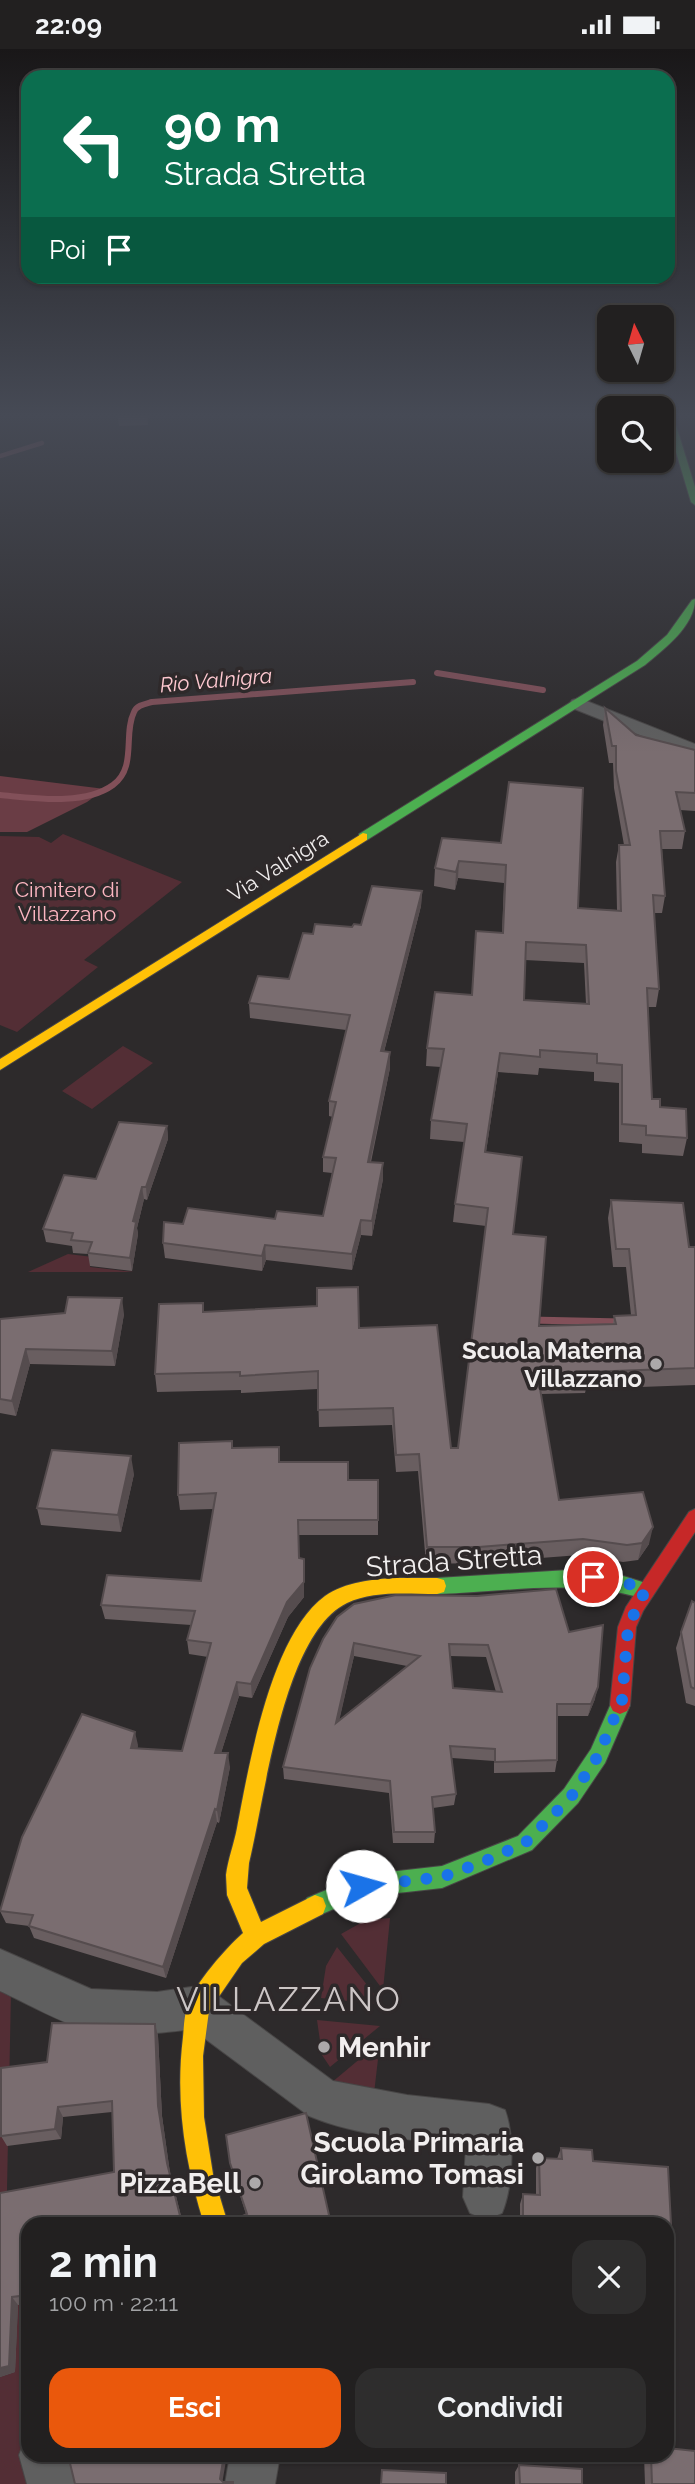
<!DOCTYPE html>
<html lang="it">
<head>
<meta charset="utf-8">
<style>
	body { margin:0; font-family:Raleway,sans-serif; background:#2e2d2d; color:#f1f3f6; height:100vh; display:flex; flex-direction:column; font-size:26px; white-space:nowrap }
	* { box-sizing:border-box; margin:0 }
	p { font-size:23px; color:#a2a3a5 }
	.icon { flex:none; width:38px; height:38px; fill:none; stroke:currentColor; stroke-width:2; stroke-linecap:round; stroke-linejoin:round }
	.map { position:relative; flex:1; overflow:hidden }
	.side { position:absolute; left:21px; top:2168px; width:653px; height:245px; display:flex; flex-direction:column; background:#222020; border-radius:21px; box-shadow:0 2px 5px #0004,0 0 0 2px #3f3e3e }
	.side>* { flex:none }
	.banner { position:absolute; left:21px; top:21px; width:654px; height:214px; border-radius:21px; box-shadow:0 2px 5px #0004,0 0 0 2px #3f3e3e; background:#0b6e4f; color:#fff; overflow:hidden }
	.needle { width:46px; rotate:355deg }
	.buttons { position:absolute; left:597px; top:256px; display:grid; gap:14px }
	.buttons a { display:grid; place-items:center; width:77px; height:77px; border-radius:14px; background:#222020; box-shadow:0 2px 5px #0004,0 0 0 2px #3f3e3e; font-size:35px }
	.pin { position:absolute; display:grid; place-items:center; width:60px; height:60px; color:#fff; margin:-30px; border:4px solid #fff; border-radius:50%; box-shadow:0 2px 7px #0007 }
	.me { position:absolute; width:77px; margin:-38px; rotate:83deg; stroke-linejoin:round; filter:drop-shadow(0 0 5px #0008) }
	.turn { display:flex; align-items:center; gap:24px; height:147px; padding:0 28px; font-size:32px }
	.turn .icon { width:91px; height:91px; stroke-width:2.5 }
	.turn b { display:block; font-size:49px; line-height:60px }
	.then { display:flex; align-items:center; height:66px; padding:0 28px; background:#0003; gap:14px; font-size:26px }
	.round { display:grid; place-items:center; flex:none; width:74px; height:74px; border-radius:21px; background:#2e2d2d }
	.summary { display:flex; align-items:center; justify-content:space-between; height:119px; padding:0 28px }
	h1 { font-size:42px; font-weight:700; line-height:52px }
	.cta { display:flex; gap:14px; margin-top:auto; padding:14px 28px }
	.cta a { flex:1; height:80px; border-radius:21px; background:#ea580c; color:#fff; font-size:28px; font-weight:700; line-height:80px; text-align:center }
	.cta a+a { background:#2e2d2d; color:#f1f3f6 }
	.status { display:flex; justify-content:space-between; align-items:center; height:49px; padding:0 35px; background:#222020; direction:ltr }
	.status svg { height:19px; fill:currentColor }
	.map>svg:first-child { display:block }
	.green { fill:#532e35 }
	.forest { fill:#6a3d45 }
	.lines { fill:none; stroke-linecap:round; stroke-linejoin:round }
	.stream-far2 { stroke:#825059; stroke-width:4.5 }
	.stream-far1 { stroke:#825059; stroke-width:6 }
	.stream { stroke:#825059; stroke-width:7 }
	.street-casing { stroke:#484646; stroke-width:2 }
	.fast-casing { stroke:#484646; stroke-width:2 }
	.slow-casing { stroke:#484646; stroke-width:2 }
	.jam-casing { stroke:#484646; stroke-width:2 }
	.street { fill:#5f5f5f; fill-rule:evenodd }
	.fast { fill:#4caf50; fill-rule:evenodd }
	.slow { fill:#ffc107; fill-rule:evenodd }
	.jam { fill:#c62828; fill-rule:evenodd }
	.wall { fill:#695e60; fill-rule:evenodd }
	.shaded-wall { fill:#554c4e }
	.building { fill:#7a6d70; stroke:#554c4e; stroke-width:2; fill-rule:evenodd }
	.route { stroke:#1a73e8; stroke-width:12; stroke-dasharray:0 21.6 }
	.poi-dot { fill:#aca9aa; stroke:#2e292a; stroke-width:2.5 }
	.labels { text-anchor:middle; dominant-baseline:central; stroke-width:7; stroke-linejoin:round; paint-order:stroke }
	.far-water-label { font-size:21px; font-style:italic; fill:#ffc9d1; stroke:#2e292a }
	.far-street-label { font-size:21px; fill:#f1eeee; stroke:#2e292a }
	.far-park-label { font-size:21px; fill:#fcb6c1; stroke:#2e292a }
	.poi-label { font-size:24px; font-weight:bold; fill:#f1eeee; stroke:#2e292a; text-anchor:end }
	.near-street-label { font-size:28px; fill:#f1eeee; stroke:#2e292a }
	.near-poi-label { font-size:28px; font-weight:bold; fill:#f1eeee; stroke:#2e292a; text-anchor:end }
	.near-quarter-label { font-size:33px; letter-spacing:2px; fill:#ccc6c6; stroke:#2e292a }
</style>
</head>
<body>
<div class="status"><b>22:09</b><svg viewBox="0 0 49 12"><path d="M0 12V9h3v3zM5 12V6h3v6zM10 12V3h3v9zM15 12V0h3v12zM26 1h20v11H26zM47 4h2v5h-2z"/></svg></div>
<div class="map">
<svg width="695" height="2435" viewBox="0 0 695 2435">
	<rect width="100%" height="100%" fill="#2d2a2b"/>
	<path class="green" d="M63 785 182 833 84 911 98 918 17 983 0 976V787L39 788 51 794Z
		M123 997 153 1014 92 1060 62 1042Z
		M68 1205 93 1208 90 1218 134 1223H28Z
		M390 1869 383 1941 341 1885 366 1871Z
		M337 1898 383 1956 321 1949 326 1917Z
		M0 1941 11 1943 7 2141 4 2154 0 2155Z
		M317 1971 380 1977 330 2018 322 2006Z
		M380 1993 373 2053 331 2034Z
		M28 2255V2406L79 2435H0V2328L15 2323 18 2256Z"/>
	<path class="forest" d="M0 727 105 740 87 753 27 783H0Z"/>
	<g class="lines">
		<path class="stream-far2" d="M0 407 42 394"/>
		<path class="stream-far1" d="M437 624 543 641
			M0 746C34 749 84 757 113 736 137 719 123 685 134 663 137 656 145 655 152 653L413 633"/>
		<path class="stream" d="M530 1271 622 1273"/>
		<g class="street-casing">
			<path id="street" d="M579 649 695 695V708L572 659 569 655 572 651Z
				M0 1900 91 1940 157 1943 198 1937 213 1943 333 2032 407 2046 489 2055 505 2061C515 2088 513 2138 502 2164L486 2171 470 2164 463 2148 466 2097C414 2091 357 2087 309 2067L192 1980C163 1984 118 1989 90 1982 63 1975 26 1954 0 1942Z
				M26 2388 28 2406H69L77 2435H27L19 2406Z
				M230 2406H280L275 2435H225Z"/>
		</g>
		<g class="fast-casing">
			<path id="fast" d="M664 363H672L695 438V456L691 453Z
				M695 550C695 577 664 600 645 616L367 791H359V785L637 612 667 586 692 551Z
				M568 1521 620 1526 652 1536 654 1542 652 1548 645 1550C576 1529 508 1543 437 1545L430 1543 428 1537 430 1531 437 1529Z
				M620 1647 627 1650 630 1656 605 1714 578 1754 532 1801 442 1839 362 1848 315 1868 307 1865 304 1857 307 1849 362 1826 442 1817 518 1787 564 1740 591 1700 613 1650Z"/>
		</g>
		<g class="slow-casing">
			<path id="slow" d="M363 784 367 785V791L0 1021V1010Z
				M397 1529H437L444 1531 446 1537 444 1543 437 1545C408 1545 374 1541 347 1554 283 1585 265 1749 249 1814L247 1839 261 1873 315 1846 323 1849 326 1857 323 1865 264 1895 242 1914 209 1962 203 2007 204 2068 213 2125 228 2175H204C185 2114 175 2053 183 1988 184 1978 184 1966 188 1956 194 1935 227 1898 243 1884L227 1846 226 1826C228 1810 234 1795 237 1779 249 1716 271 1586 325 1547 345 1533 373 1530 397 1529Z"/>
		</g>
		<g class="jam-casing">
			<path id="jam" d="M695 1460V1483L643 1562 636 1578 630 1656 627 1662 620 1665 613 1662 610 1656 618 1578 626 1558 689 1463Z"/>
		</g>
		<use href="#street" class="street"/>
		<use href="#fast" class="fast"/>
		<use href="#slow" class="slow"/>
		<use href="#jam" class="jam"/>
	</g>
	<path class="wall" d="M117 363H147L148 376 119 377Z
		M605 659 636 686 695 701V762L680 761 685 782 682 800H662L665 847 662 864H654L659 940 656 958H648L652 1050 687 1089 683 1107 642 1104V1095L619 1093V1034L594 1032V1023L539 1019 538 1026 498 1023 486 1103 513 1185 539 1277 613 1275 614 1267 631 1266 626 1218H613L608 1169 611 1151 689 1198H695V1336L586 1340 585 1344 541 1345 559 1451 649 1495 638 1511 623 1513 580 1506 477 1514 426 1515 418 1422 396 1423 392 1376 319 1378 318 1340 241 1344V1341L157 1343 155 1325 203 1254 204 1263 359 1279 451 1399H458L486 1177 453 1173 455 1155 464 1093 430 1090 431 1071 441 1018 426 1017 427 999 472 946 502 884 504 834 458 829 455 841 434 837 435 819 501 794 578 859 617 861 616 813 619 796H624L614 739 613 714H609L603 676ZM525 911 584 914 586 955 524 951Z
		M422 842 421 857 384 1003H390V1019L371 1113 383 1114V1130L372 1187 361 1186 352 1221 266 1211 262 1222 165 1209 163 1194 183 1175 323 1167 332 1124 323 1123V1108L333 1068 329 1067V1052L346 981 250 969 249 954 289 930 313 885 352 878 361 876Z
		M167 1077 168 1090 147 1151 144 1150 137 1179 138 1185 132 1222 90 1217 88 1205 73 1204 72 1197 46 1193 43 1180 96 1130Z
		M124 1265 115 1317 30 1315 16 1367 0 1364V1270Z
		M233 1399 348 1431 378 1471V1486H299V1509L304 1548 288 1568 252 1649 239 1647 221 1704 230 1718 219 1774 217 1773 166 1929 34 1889 29 1877 6 1874 0 1862 138 1696 137 1700 182 1702 208 1608 189 1605 187 1591 191 1576 105 1570 101 1556 201 1532 213 1460 180 1461 178 1446Z
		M134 1425 121 1483 41 1476 37 1459Z
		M695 1554V1657L686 1654 676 1599 681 1583Z
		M569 1583 595 1650 588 1667H557V1711L555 1723 494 1724V1712L452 1709 456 1745 454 1756 433 1759 435 1783 434 1794H393L389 1744 284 1730 283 1718 323 1590ZM354 1607 407 1617 339 1671ZM450 1607 486 1608 496 1643 453 1639Z
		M155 1975 158 1987 162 2067 170 2124 181 2167 28 2175V2255L18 2256 15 2323 0 2328V2144L114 2123 112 2063 63 2068 61 2090 7 2097 1 2087 47 2013Z
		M226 2086 331 2175 246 2165 233 2124Z
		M561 2099 592 2101 593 2112 668 2118 674 2233 668 2241H667V2175H520V2155L523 2145 536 2146V2119L539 2109 557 2110Z
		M644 2406H667L695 2435H645Z
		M519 2416 582 2435H515V2423Z"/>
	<path class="shaded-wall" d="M459 812 458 829 455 841 456 823Z
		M422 842 421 857 380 1018 381 1002Z
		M390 1003V1019L367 1128 368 1113Z
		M500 1004 498 1023 483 1121 485 1103Z
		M167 1077 168 1090 147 1151 146 1138Z
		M383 1114V1130L372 1187V1172Z
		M142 1138 144 1150 137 1179 138 1185 132 1222 130 1209 133 1172Z
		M361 1171V1186L352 1221V1205Z
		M265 1196 266 1211 262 1222V1207Z
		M122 1249 124 1265 115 1317 112 1302Z
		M26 1300 30 1315 16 1367 12 1352Z
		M131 1407 134 1425 121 1483 118 1466Z
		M653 1478 649 1495 638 1511 642 1494Z
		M304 1510V1548L288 1568 252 1649 251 1635Z
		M354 1594V1607L336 1686V1674Z
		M237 1633 239 1647 217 1717 215 1704Z
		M598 1638 595 1650 588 1667 591 1655Z
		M135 1683 138 1696 134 1713 131 1699Z
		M228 1704 230 1718 219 1774 217 1761Z
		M215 1760 217 1773 166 1929 163 1918Z
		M155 1975 158 1987 162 2067 170 2124 183 2175 167 2114 158 2057Z
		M58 2058 63 2068 61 2090 55 2080Z
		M12 2248 18 2256 15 2323 0 2328V2319Z
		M224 2406H227L222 2435 220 2430Z"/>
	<path class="building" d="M605 659 636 686 695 701V744L676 743 685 782H660L665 847 653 846 659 940 647 939 652 1050H660V1058L686 1060 687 1089 646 1086V1077L622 1075V1016L597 1014V1005L540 1001V1008L500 1004 485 1103 522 1108 513 1185 546 1188 539 1277 616 1275 614 1267 636 1266 629 1200H616L611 1151 683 1154 689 1198H695V1319L588 1323V1327L538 1328 559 1451 643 1443 653 1478 642 1494 627 1496 583 1490 479 1498H427L419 1405 396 1406 393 1359 318 1361V1322L240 1327V1323L155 1325 159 1255 203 1254V1263L317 1257V1239L358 1238 359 1279 437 1276 451 1399H458L488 1159 455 1155 467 1075 431 1071 444 1000 427 999 435 943 472 946 476 882 503 884 506 816 459 812 456 823 435 819 442 789 501 794 509 733 583 739 578 859 621 862 619 796H630L616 722V697H612ZM526 893 586 896 589 955 524 951Z
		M372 837 422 842 381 1002 390 1003 368 1113 383 1114 372 1172 361 1171 352 1205 265 1196 262 1207 163 1194 164 1173 183 1175 188 1159 275 1170 277 1162 323 1167 336 1109 323 1108 336 1053 329 1052 350 966 249 954 258 927 289 930 303 884 313 885 315 875 352 878 354 875 361 876Z
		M119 1073 167 1077 146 1138H142L133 1172 136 1173 130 1209 88 1204 92 1193 71 1191 73 1184 43 1180 64 1126 96 1130Z
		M68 1248 122 1249 112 1302 26 1300 12 1352 0 1350V1270L65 1264Z
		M232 1392V1399L279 1398V1413H348V1431H378V1471H298L299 1509 304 1510V1533L287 1553 251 1635 237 1633 215 1704H228L217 1761 215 1760 163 1918 29 1877 33 1866 0 1862 22 1788 82 1665 135 1683 131 1699 182 1702 211 1594 187 1591 195 1562 101 1556 107 1526 201 1532 216 1444 178 1446 179 1394Z
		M52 1401 131 1407 118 1466 37 1459Z
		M556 1540 569 1583 603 1576 598 1638 591 1655H557V1711L495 1713V1700L450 1697 456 1745 432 1748 435 1783H394L390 1732 283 1718 310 1619 323 1590 337 1568 354 1555 396 1546 477 1547ZM354 1594 420 1607 336 1674ZM449 1595 488 1596 502 1643 453 1639Z
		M692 1552 695 1554V1640L691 1638 681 1583Z
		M52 1974 155 1975 158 2057 167 2114 180 2167 190 2169 192 2175H28V2246L12 2248 9 2317 0 2319V2144L114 2123 112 2052 58 2058 55 2080 1 2087V2019L47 2013Z
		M306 2064 331 2175H241L240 2168 247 2165 230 2114 226 2086Z
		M561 2099 592 2101 593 2112 668 2118 674 2233 667 2232V2175H523V2145L540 2146 539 2109 562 2110Z
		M667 2399 695 2402V2435H652L651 2406H667Z
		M68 2406H224L220 2430 223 2433H233V2435H75Z
		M519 2416 582 2420V2435H520Z
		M382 2421 446 2424V2435H381Z"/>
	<linearGradient id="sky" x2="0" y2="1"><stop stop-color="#191718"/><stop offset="0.52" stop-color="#464a55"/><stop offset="1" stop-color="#464a55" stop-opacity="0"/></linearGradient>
	<rect width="695" height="704" fill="url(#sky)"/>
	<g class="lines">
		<path class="route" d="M362 1837 442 1828 483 1813 525 1794 571 1748 598 1707 622 1651 628 1578 645 1542 622 1532 593 1528"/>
	</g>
	<g class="poi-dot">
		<circle cx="656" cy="1315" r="7"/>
		<circle cx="324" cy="1998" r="7"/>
		<circle cx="538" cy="2109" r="7"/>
		<circle cx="255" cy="2134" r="7"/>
	</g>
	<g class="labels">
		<g class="far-water-label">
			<text transform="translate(216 631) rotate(-5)">Rio Valnigra</text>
		</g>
		<g class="far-street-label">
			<text transform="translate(278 817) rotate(-32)">Via Valnigra</text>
		</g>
		<g class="far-park-label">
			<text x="67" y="840">Cimitero di<tspan x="67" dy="24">Villazzano</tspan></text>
		</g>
		<g class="poi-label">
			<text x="642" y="1301">Scuola Materna<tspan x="642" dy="28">Villazzano</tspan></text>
		</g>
		<g class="near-street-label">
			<text transform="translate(454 1512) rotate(-4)">Strada Stretta</text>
		</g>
		<g class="near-poi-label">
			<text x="338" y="1998" text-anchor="start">Menhir</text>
			<text x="524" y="2093">Scuola Primaria<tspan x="524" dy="32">Girolamo Tomasi</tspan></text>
			<text x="241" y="2134">PizzaBell</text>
		</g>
		<g class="near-quarter-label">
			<text x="289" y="1950">VILLAZZANO</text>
		</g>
	</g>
</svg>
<div class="buttons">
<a><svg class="needle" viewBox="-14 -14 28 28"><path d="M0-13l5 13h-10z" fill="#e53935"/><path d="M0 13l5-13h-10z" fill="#a2a3a5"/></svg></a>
<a><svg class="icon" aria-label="search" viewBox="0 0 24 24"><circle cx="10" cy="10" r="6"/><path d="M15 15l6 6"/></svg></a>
</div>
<div class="pin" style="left:593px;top:1528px;background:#d93025"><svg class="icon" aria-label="arrive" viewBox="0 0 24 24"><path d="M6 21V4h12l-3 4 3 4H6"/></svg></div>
<svg class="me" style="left:362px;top:1837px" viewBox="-20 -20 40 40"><circle r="19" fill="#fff"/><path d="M0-13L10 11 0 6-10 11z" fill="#1a73e8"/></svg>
<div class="banner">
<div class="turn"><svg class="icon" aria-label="left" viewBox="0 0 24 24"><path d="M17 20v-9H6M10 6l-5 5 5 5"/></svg><div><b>90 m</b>Strada Stretta</div></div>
<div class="then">Poi<svg class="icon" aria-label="arrive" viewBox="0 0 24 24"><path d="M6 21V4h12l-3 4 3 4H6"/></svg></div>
</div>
<section class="side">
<div class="summary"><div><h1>2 min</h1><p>100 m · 22:11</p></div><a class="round"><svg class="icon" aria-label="close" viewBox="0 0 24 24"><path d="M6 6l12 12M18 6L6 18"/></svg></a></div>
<div class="cta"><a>Esci</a><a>Condividi</a></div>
</section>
</div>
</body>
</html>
